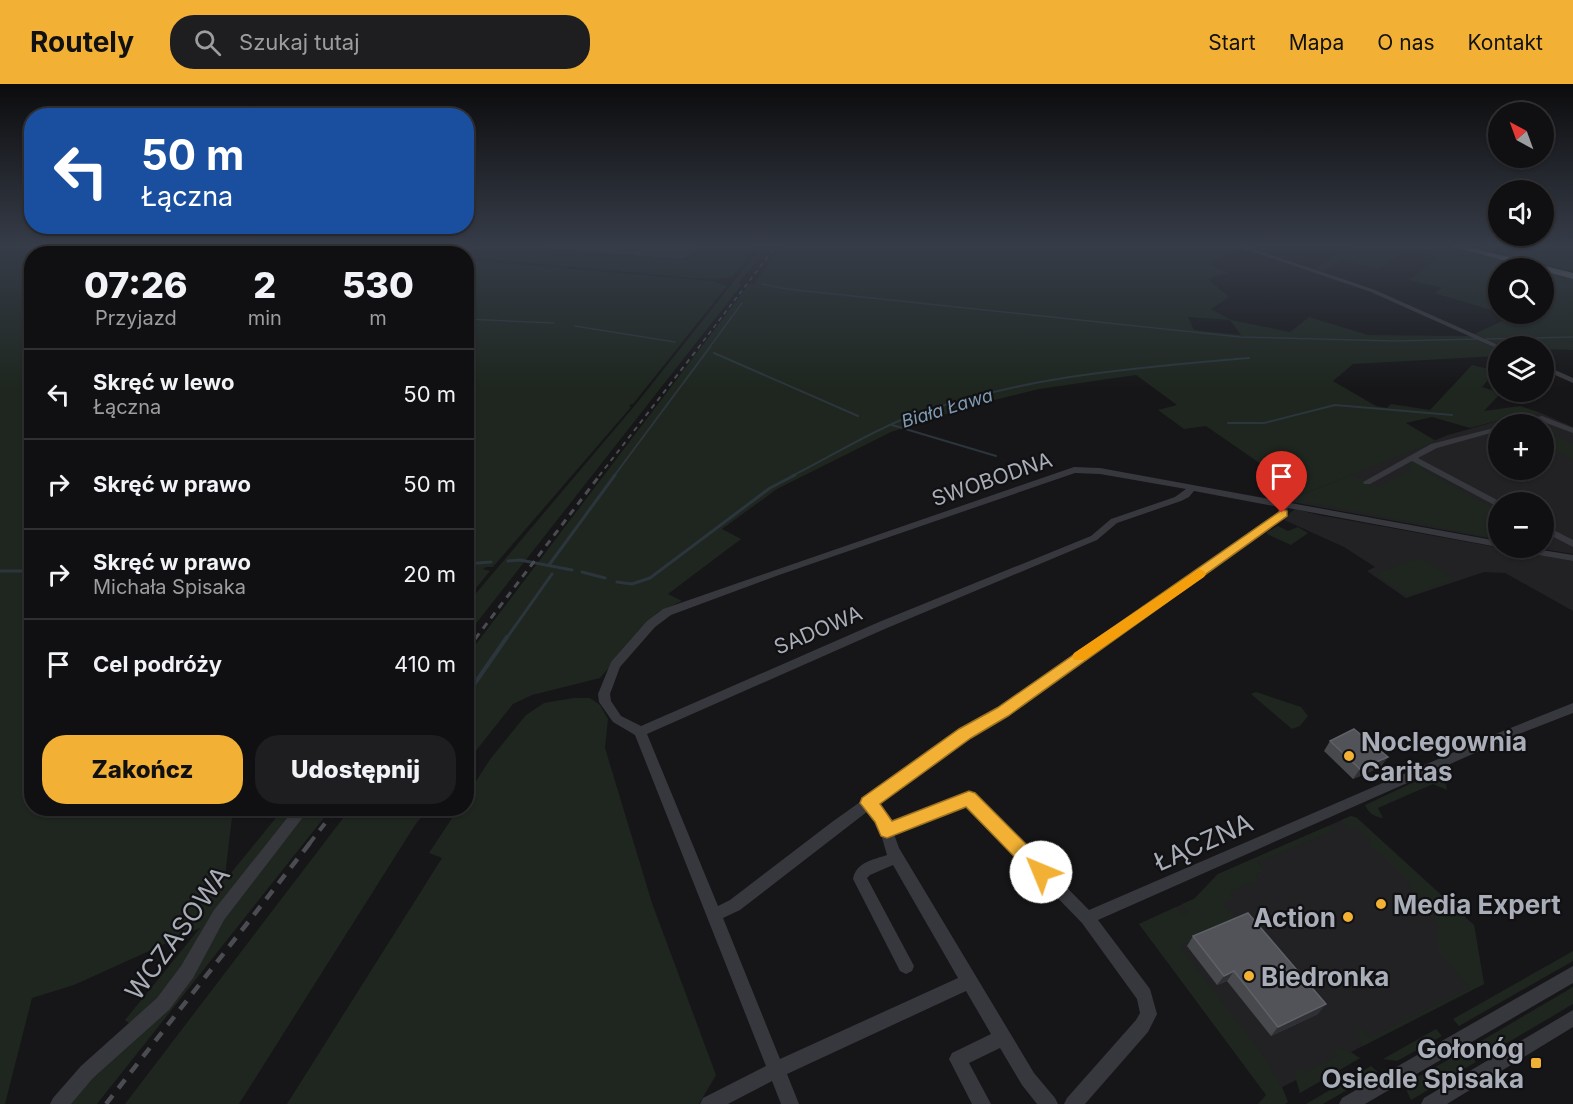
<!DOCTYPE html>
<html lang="pl">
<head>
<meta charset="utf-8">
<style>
	body { margin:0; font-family:Inter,sans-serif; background:#1e1e20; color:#f1f3f6; height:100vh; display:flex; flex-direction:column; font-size:22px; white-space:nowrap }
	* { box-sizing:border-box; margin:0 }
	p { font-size:20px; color:#9c9d9f }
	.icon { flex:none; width:33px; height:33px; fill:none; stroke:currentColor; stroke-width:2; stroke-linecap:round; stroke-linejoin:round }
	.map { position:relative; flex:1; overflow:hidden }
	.panel { position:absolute; left:24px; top:162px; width:450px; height:570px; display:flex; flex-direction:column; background:#101012; border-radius:24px; box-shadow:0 2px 4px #0004,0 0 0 2px #303032 }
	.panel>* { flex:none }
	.hud { position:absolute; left:24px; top:24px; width:450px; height:126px; border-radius:24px; box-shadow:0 2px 4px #0004,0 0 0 2px #303032; background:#1a4fa0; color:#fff; overflow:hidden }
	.needle { width:39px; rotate:319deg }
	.buttons { position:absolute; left:1488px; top:18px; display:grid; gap:12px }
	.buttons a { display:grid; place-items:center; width:66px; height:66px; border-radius:50%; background:#101012; box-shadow:0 2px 4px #0004,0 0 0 2px #303032; font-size:30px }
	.pin { position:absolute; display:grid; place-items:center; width:51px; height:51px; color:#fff; margin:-62px -26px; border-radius:50% 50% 50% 0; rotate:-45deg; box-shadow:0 0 6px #0007 }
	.pin .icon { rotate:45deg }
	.me { position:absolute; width:66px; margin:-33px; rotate:315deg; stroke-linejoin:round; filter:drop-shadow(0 0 4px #0008) }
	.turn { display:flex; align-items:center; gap:21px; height:126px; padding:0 18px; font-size:27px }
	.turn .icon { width:78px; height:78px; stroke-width:2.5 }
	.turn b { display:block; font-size:42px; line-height:51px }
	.eta { display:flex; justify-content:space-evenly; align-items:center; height:102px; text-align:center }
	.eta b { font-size:36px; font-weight:800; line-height:42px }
	.action { display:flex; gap:12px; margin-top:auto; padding:12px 18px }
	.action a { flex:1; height:69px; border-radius:24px; background:#f2b134; color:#111; font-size:24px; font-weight:800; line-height:69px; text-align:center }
	.action a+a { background:#1e1e20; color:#f1f3f6 }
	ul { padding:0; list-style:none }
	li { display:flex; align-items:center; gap:18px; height:90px; padding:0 18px; border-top:2px solid #303032 }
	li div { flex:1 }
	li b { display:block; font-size:22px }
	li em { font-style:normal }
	header { display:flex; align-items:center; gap:36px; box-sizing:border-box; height:84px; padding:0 30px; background:#f2b134; color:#111 }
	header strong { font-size:28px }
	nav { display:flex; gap:33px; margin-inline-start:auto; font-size:21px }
	.search { width:420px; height:54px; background:#1e1e20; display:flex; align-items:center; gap:15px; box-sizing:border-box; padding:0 21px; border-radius:24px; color:#9c9d9f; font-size:22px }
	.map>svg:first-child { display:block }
	.built { fill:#222225; fill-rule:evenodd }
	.green { fill:#1e261f; fill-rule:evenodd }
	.water { fill:#2c353c }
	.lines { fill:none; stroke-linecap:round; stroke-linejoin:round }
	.stream-far3 { stroke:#2c353c; stroke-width:1.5 }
	.stream-far2 { stroke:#2c353c; stroke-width:2 }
	.stream-far1 { stroke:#2c353c; stroke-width:3 }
	.stream { stroke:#2c353c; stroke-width:4 }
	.minor { fill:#37383d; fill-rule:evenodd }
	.highway { fill:#63666e; fill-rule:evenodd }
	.rail-far4 { stroke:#4a4c52; stroke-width:1.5; stroke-dasharray:4.5 4; stroke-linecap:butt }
	.rail-far3 { stroke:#4a4c52; stroke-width:2; stroke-dasharray:5 4.5; stroke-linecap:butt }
	.rail-far2 { stroke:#4a4c52; stroke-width:3; stroke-dasharray:7 6; stroke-linecap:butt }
	.rail-far1 { stroke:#4a4c52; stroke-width:4; stroke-dasharray:9 8; stroke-linecap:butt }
	.rail { stroke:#4a4c52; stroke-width:4.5; stroke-dasharray:11 9; stroke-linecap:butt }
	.wall { fill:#47494d }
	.shaded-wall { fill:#2f3033 }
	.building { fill:#525359; stroke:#5f6168; stroke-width:1.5 }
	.route { fill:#f2b134; stroke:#9d7322; stroke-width:1.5 }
	.slow { fill:#f59e0b }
	.poi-dot { fill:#f2b134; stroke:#111113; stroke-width:2 }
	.labels { text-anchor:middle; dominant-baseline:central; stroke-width:4.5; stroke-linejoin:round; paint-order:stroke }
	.far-water-label { font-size:18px; font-style:italic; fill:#7f9bb3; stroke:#111113 }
	.street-label { font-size:21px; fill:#a8adb8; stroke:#111113 }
	.near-poi-label { font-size:26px; font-weight:bold; fill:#a8adb8; stroke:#111113; text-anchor:start }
	.near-street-label { font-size:26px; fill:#a8adb8; stroke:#111113 }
</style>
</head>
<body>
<header>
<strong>Routely</strong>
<div class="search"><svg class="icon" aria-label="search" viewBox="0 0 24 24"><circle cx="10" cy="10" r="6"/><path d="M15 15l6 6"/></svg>Szukaj tutaj</div>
<nav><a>Start</a><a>Mapa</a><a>O nas</a><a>Kontakt</a></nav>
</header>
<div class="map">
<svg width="1573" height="1020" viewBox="0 0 1573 1020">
	<rect width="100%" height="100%" fill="#161618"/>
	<path class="built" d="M1541 329 1573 343V470L1537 464H1544V418H1498V456L1292 418 1290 415 1448 351 1512 333 1524 334ZM1498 340H1544V386H1498Z
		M1295 425 1319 431 1573 477V527L1505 489 1484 488 1406 514 1367 487 1375 483 1344 463 1282 435Z
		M1351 732 1357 734 1474 841 1484 900 1351 968 1360 974 1300 1009 1296 996 1267 1011 1139 840 1194 815 1218 790Z"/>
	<path class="green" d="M0 162H315L397 169 32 170V724L233 725 225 792 231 789 283 725H297L176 897 131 941 125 936 200 844 74 901 32 914 5 1020H0Z
		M345 162H527L677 175 701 162H757L732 193 714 196 467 173 466 170 426 169Z
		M762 162H769L738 200 743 199 467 551V520L636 320Z
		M781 162H1235L1240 163 1209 180 1229 189 1213 193 1209 196 1229 213 1211 225 1231 236 1290 248 1309 233 1368 251 1471 252 1498 265V272L1353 280 1333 297 1376 322 1387 324 1391 320 1430 326 1472 281 1496 287 1482 303 1501 309 1484 327 1520 322 1541 329 1524 334 1512 333 1470 344 1432 333 1406 339 1436 357 1290 415 1291 410 1297 405 1206 342 1184 345 1158 326 1177 321 1136 291 1039 305 974 321 891 348 777 405 722 445 741 455 668 510 682 517 658 528 600 594 532 611 513 620 467 678V572L749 200H754ZM1188 233 1230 236 1241 251 1194 246Z
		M1350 162H1446L1538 184H1498V228L1434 209 1442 204 1409 196 1438 173 1406 166 1378 185 1343 176 1323 187 1316 184Z
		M1472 162H1573V187Z
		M466 176 714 197 727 202 633 320H631L629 322 631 323 493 483H486L483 485 490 487 467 515Z
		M1544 186 1573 193V266L1544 265V262H1503L1474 250 1511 233 1502 230H1544Z
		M1544 341 1559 348 1553 351 1573 360V375L1544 362Z
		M1413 378 1426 383 1422 385 1498 427V455L1293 415 1352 391 1378 403 1412 385 1406 381Z
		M1278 442 1288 447 1298 443 1308 449 1291 461 1267 450V448Z
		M1421 474 1454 495 1407 512 1375 490Z
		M1256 608 1301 623 1308 632 1300 642 1292 645 1251 610Z
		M573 614H590L600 621 608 635 605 664 625 730 652 819 716 991 699 1020H287L442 774 429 769 458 725 466 724 467 711 491 674 526 631 544 619Z
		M1434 691 1446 700 1447 706 1433 700 1378 724 1383 734C1375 733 1368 729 1365 721L1427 692Z
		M308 725H331L97 1020H64C152 927 230 826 308 725Z
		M350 725H428L415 741 239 1020H125Z
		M1351 732 1357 734 1474 841 1484 900 1363 962 1358 950 1359 942 1370 954 1470 904 1439 868 1438 841 1430 825 1412 806 1408 796 1381 769 1366 762 1372 758 1356 742 1349 745 1341 736Z
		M1328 742 1336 746 1257 778 1264 787 1255 791 1259 796 1229 808 1234 815 1223 819 1238 837 1180 862 1267 977 1282 1003 1288 1018 1285 1020H1258L1266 1011 1139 840 1176 823 1183 832 1189 829 1182 820 1194 815 1218 790Z
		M1573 867V877L1459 942 1453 935Z
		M1573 903V920L1487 971 1476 960Z
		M1436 945 1442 952 1397 977 1383 975Z
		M1336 964 1345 966 1360 974 1300 1009 1295 987 1300 985 1304 989 1337 972 1332 966Z
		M1465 966 1476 978 1411 1016 1404 1001Z
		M1371 982 1378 988 1323 1020H1306Z"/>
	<path class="water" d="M527 162H701L688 172 677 175Z"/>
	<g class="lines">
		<path class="stream-far3" d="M762 200 787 205 1240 253 1395 257 1477 255
			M466 235 554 239
			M575 242 675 258
			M1486 255 1573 253
			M709 264 742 219"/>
		<path class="stream-far2" d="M714 269 858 332
			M1228 339H1264L1335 321 1452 331
			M892 341 996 372
			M614 392 710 263
			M792 392C828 374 870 348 906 334 1016 293 1132 284 1249 274"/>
		<path class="stream-far1" d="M508 477 520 476 572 486
			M466 480 491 478
			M549 481 615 391
			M0 487H32
			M582 488 605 494
			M617 498 632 500 650 494 770 404 795 391
			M506 555 552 490"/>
		<path class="stream" d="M466 612 507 553"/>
		<path class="minor" d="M1236 162H1245L1375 206 1501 262H1498V265L1496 264 1371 208Z
			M1544 281 1573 294V299L1544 286Z
			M1542 332 1573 344V349L1541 337 1523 340H1510L1511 338Z
			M1498 343V347L1437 364 1418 374 1501 418H1498V423L1412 377 1370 400H1364L1363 398 1431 360Z
			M1074 383 1100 384 1498 457V463L1288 424 1285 431 1006 631 969 652 878 720 891 739 964 710 969 708 974 710 1089 826 1503 647 1573 619V629L1511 653 1098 836 1150 905 1157 930 1148 948 1085 1020H1064L1067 1014 1136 936 1140 929 1137 915 1082 839 967 721 894 750 899 764 1034 989 1055 1014 1058 1020H1037L1022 1001 1000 964 969 979 991 1020H972L949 975 952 969 991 950 966 907 787 990 799 1020H781L772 997 728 1020H700L703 1014 766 982 635 651 613 638 599 618 598 610 611 578 647 537 663 525ZM1075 389 1100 390 1186 405 1175 413 1111 435 1091 452 879 538 641 642 621 632 611 617 610 610 620 583 655 543 671 531 779 491ZM1194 407 1279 423 1278 428 998 625 961 646 832 738 730 816 718 822 647 650 887 544 1097 456 1117 439 1181 417 1189 413ZM868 727 878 740 887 771C873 776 856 778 853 795L900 887 906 890 912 887 914 882 867 794 870 791 893 781 958 894 780 975 723 834 740 826Z
			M1498 439V445L1495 446 1490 443Z
			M1544 441 1573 456V463L1544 448Z
			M1510 464H1529L1573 471V477L1515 467Z
			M295 724H310L224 836 193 894 169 926 93 994 71 1020H50L53 1014 81 982 157 914 181 882 214 826Z
			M1573 882V899L1365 1020H1339L1342 1014Z
			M1573 926V943L1447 1020H1421L1424 1014Z"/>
		<path class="highway" d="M1450 162H1464L1573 189V195L1544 187V184H1533Z"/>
		<path class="rail-far4" d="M698 264 776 162"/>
		<path class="rail-far3" d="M599 392 699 263"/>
		<path class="rail-far2" d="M475 555 600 391"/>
		<path class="rail-far1" d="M466 566 476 553
			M309 760 337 724"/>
		<path class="rail" d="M106 1020 310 759"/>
	</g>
	<path class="wall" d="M1330 657 1381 683 1353 695 1324 667Z
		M1193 852 1318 930 1271 952 1227 897 1217 901 1187 862Z"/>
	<path class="shaded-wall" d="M1388 673 1381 683 1353 695 1360 685Z
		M1234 887 1227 897 1217 901 1224 892Z
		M1326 920 1318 930 1271 952 1278 943Z"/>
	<path class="building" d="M1354 645 1388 673 1360 685 1330 657Z
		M1248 829 1326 920 1278 943 1234 887 1224 892 1193 852Z"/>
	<linearGradient id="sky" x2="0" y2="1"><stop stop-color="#0c0c0d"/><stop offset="0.53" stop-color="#363c48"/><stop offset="1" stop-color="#363c48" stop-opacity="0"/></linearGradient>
	<rect width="1573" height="305" fill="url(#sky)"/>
	<path class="route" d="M1282 426 1287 427V432L1008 632 971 654 880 720 892 737 969 707 975 709 1048 782 1051 788 1048 794 1041 796 1035 794 966 723 887 754 881 752 875 738 860 719 862 714 959 645 997 624Z"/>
	<path class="slow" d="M1199 485 1204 487 1206 490 1204 493 1085 576H1074L1072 573 1074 569Z"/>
	<g class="poi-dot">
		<circle cx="1349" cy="672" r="6"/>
		<circle cx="1381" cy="820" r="6"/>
		<circle cx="1348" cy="833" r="6"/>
		<circle cx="1249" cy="892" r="6"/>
		<rect x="1530" y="973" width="12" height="12" rx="3"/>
	</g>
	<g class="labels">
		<g class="far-water-label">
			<text transform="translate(947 324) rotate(-17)">Biała Ława</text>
		</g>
		<g class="street-label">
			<text transform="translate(992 395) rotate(-19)">SWOBODNA</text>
			<text transform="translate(818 546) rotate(-23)">SADOWA</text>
		</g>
		<g class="near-poi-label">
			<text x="1361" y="657">Noclegownia<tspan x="1361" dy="30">Caritas</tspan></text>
			<text x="1393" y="820">Media Expert</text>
			<text x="1336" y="833" text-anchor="end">Action</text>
			<text x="1261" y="892">Biedronka</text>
			<text x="1524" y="964" text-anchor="end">Gołonóg<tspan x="1524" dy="30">Osiedle Spisaka</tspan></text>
		</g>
		<g class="near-street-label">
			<text transform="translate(1203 758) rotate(-24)">ŁĄCZNA</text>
			<text transform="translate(177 849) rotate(-54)">WCZASOWA</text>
		</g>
	</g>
</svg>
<div class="buttons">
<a><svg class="needle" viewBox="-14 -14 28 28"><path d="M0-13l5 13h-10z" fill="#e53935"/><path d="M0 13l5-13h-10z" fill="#9c9d9f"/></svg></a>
<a><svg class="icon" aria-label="sound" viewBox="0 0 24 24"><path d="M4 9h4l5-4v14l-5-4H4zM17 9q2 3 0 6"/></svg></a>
<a><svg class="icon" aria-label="search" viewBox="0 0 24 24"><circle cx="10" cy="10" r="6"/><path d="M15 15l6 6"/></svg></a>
<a><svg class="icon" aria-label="layers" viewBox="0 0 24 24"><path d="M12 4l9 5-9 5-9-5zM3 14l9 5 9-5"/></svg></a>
<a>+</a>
<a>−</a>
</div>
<div class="pin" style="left:1282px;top:429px;background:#d93025"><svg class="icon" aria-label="arrive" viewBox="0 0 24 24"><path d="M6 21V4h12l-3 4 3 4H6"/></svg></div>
<svg class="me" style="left:1041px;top:788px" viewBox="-20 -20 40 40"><circle r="19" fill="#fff"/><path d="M0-13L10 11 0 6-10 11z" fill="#f2b134"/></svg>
<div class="hud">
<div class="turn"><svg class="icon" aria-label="left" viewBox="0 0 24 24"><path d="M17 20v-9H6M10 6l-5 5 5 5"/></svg><div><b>50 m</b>Łączna</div></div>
</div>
<section class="panel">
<div class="eta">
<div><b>07:26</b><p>Przyjazd</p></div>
<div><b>2</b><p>min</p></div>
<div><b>530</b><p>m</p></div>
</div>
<ul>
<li><svg class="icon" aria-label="left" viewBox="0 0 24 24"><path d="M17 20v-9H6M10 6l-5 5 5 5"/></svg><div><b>Skręć w lewo</b><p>Łączna</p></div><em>50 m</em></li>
<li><svg class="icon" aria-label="right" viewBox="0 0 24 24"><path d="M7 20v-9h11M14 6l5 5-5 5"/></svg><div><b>Skręć w prawo</b></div><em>50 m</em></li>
<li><svg class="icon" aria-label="right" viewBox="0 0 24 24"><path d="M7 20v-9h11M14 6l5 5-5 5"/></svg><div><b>Skręć w prawo</b><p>Michała Spisaka</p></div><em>20 m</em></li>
<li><svg class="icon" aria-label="arrive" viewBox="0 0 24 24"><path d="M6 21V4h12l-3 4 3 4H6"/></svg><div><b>Cel podróży</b></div><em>410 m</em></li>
</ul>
<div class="action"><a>Zakończ</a><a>Udostępnij</a></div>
</section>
</div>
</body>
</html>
